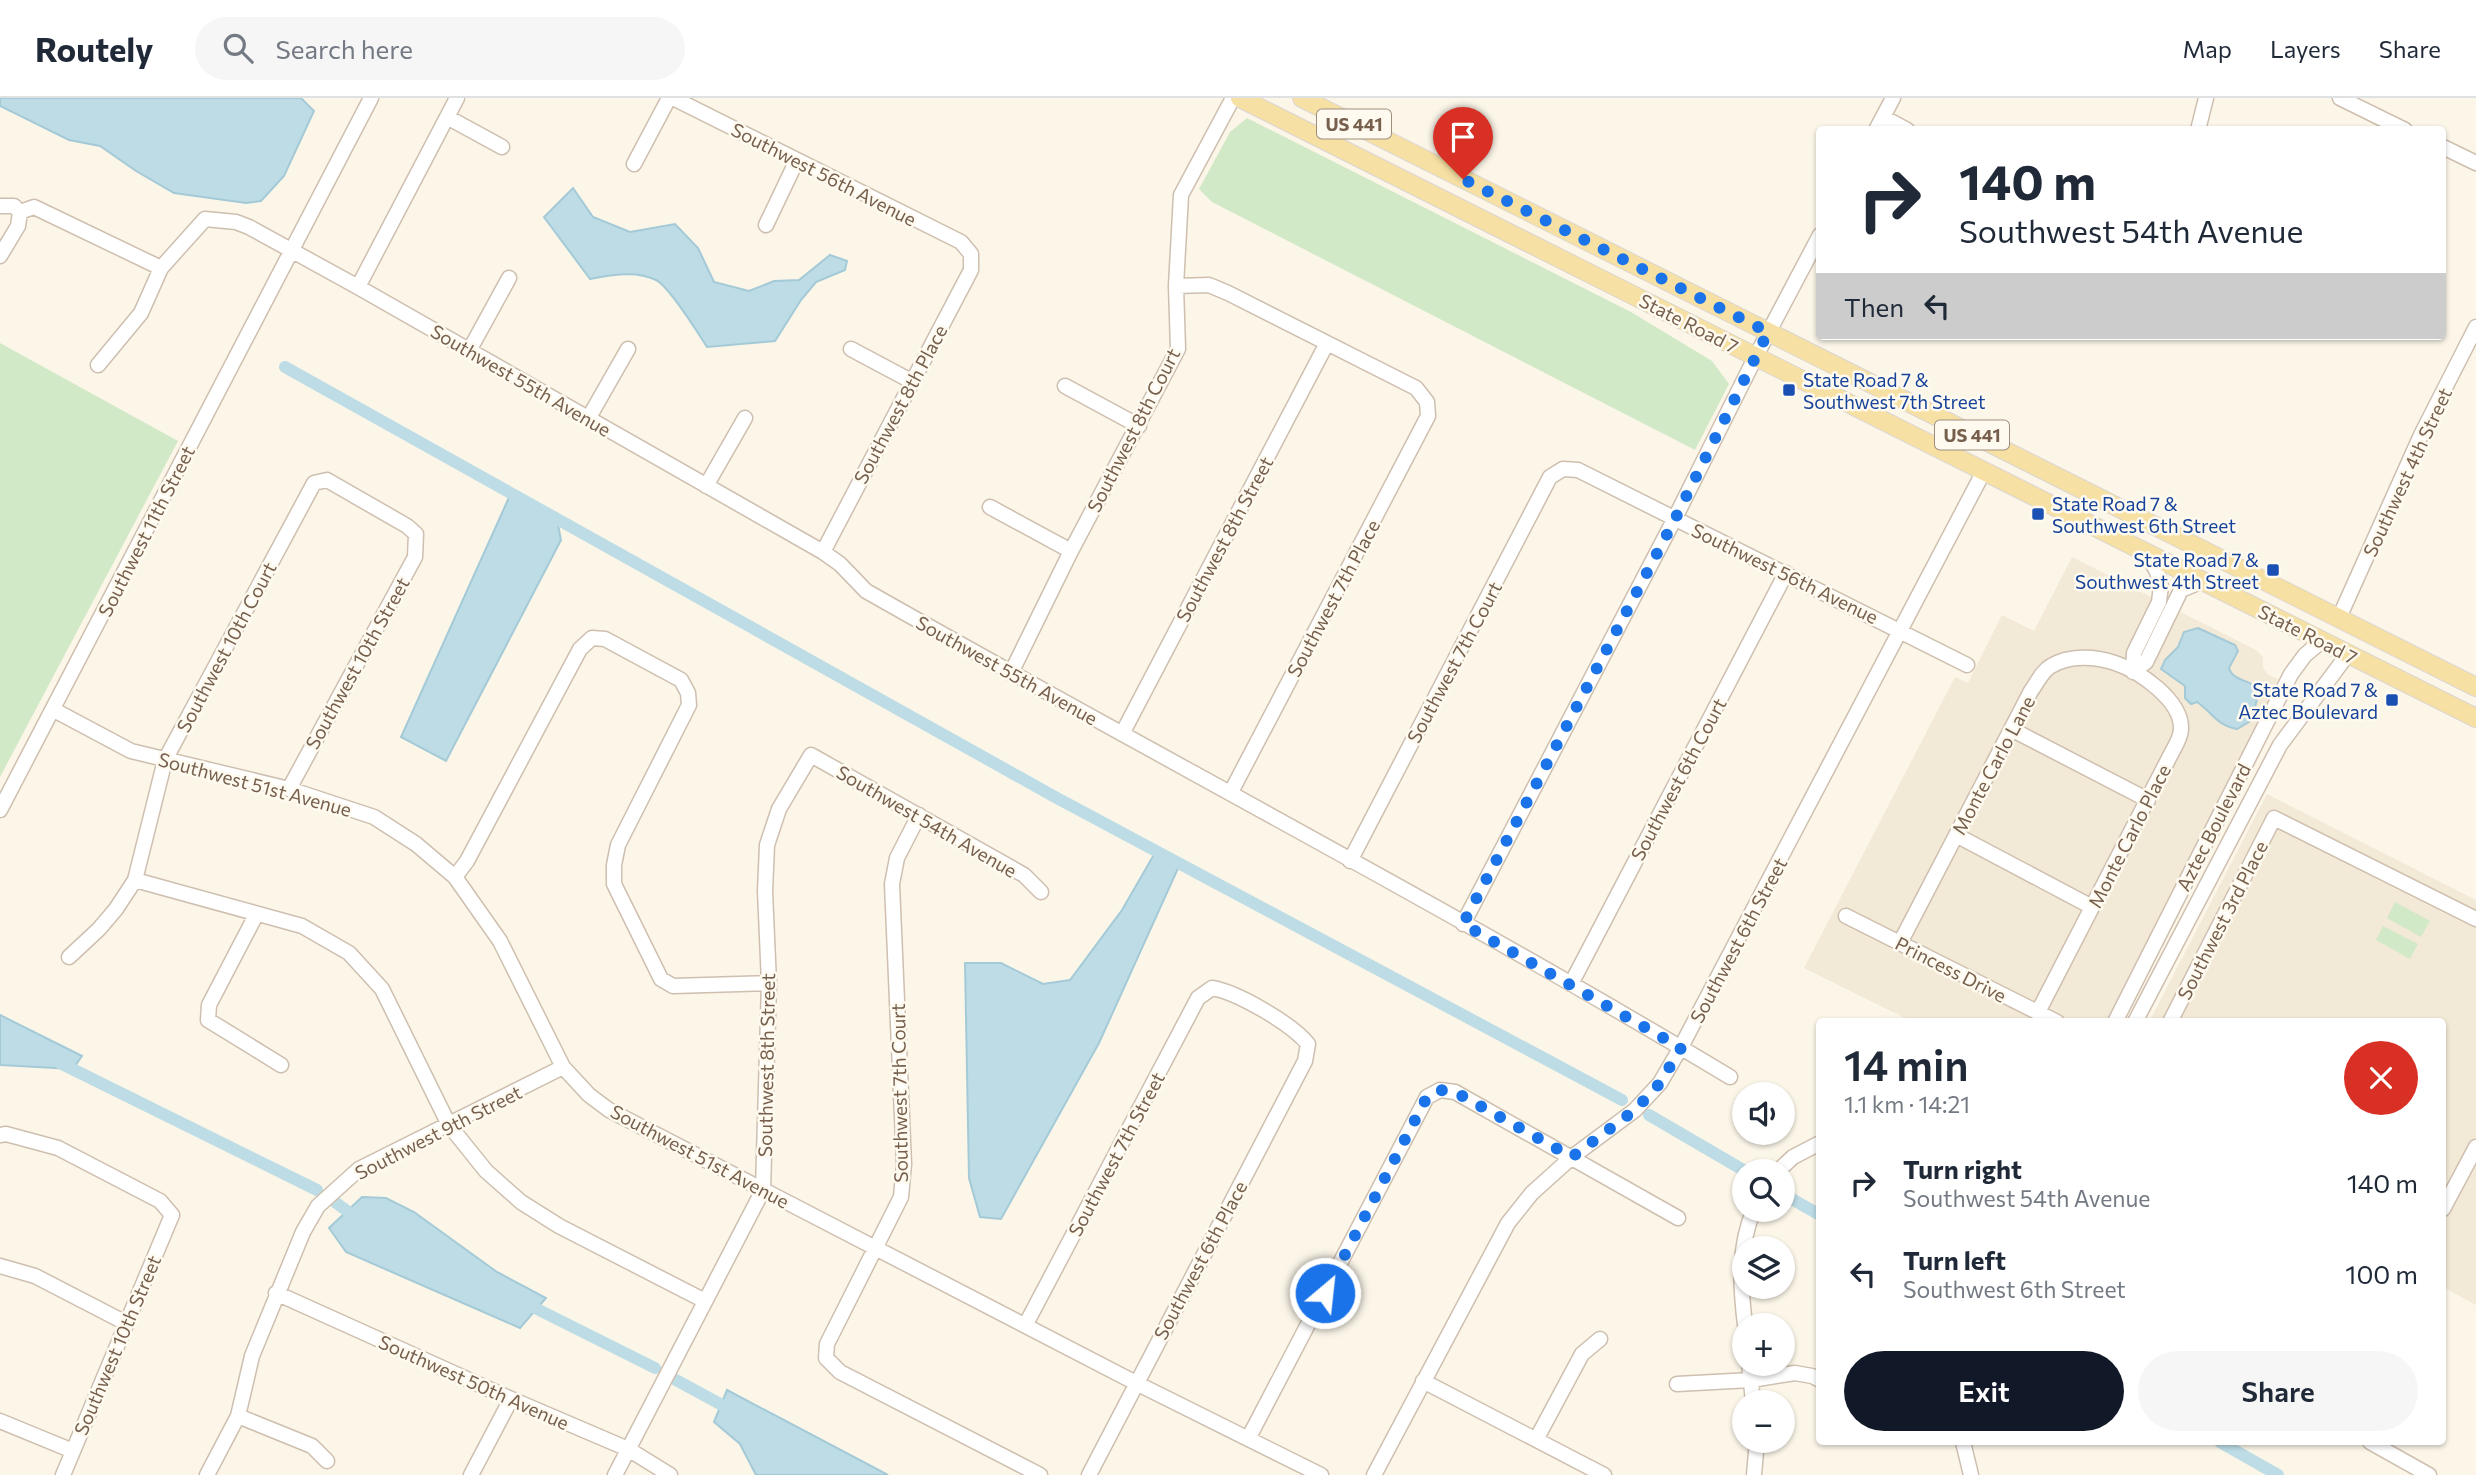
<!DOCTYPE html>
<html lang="en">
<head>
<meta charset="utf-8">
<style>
	body { margin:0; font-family:Commissioner,sans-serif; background:#f6f6f7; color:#1f2937; height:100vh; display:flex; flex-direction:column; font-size:26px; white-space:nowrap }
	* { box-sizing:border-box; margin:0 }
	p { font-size:23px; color:#747a83 }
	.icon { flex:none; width:38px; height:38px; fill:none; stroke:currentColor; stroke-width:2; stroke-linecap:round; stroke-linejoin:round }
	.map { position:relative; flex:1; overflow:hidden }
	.sheet { position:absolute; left:1816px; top:920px; width:630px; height:427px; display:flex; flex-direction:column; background:#fff; border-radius:7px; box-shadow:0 2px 5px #0004 }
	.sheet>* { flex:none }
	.top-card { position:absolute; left:1816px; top:28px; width:630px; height:214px; border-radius:7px; box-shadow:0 2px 5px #0004; background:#fff; color:#1f2937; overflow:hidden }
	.fabs { position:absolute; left:1732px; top:984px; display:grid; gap:14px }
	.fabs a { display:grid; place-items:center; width:63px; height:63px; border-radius:50%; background:#fff; box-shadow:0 2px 5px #0004; font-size:35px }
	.pin { position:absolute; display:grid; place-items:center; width:60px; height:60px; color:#fff; margin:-72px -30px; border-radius:50% 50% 50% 0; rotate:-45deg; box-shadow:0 0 7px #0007 }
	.pin .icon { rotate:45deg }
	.me { position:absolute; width:77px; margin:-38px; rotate:28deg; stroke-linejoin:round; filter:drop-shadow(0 0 5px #0008) }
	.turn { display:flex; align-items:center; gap:24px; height:147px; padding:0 28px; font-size:32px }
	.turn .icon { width:91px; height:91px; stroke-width:2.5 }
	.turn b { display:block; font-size:49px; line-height:60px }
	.then { display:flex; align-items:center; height:66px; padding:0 28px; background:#0003; gap:14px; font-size:26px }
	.round { display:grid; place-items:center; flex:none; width:74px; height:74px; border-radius:37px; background:#f6f6f7 }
	.summary { display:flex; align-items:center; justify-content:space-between; height:119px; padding:0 28px }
	h1 { font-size:42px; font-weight:600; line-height:52px }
	.primary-button { display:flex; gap:14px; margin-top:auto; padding:14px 28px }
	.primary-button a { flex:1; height:80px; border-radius:42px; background:#111827; color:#fff; font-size:28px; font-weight:600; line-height:80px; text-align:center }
	.primary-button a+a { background:#f6f6f7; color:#1f2937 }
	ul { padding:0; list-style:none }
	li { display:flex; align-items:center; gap:21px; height:91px; padding:0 28px }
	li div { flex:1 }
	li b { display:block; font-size:26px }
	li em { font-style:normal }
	header { display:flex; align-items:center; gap:42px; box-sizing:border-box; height:98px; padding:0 35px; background:#fff; border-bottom:2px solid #e0e1e3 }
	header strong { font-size:33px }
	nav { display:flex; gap:38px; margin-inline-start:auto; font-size:24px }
	.search { width:490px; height:63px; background:#f6f6f7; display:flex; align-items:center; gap:18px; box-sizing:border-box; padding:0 24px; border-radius:38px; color:#747a83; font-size:26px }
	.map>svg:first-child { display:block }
	.residential { fill:#f3e9d7 }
	.green { fill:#d2e9c7 }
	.water { fill:#bddce5; stroke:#a4cad7; stroke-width:2 }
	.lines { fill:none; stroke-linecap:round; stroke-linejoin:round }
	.canal { stroke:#bddce5; stroke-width:12 }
	.minor-casing { stroke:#cebfaf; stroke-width:17 }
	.major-casing { stroke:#dbd5d1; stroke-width:20 }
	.minor { stroke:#fff; stroke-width:14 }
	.major { stroke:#f7e0a4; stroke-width:18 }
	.route { stroke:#1a73e8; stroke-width:12; stroke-dasharray:0 21.6 }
	.transit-dot { fill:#1a4fb4; stroke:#fefaef; stroke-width:2.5 }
	.labels { text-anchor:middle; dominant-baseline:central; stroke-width:5; stroke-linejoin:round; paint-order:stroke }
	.shield { fill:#fefaef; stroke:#9f8e7e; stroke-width:2 }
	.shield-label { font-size:18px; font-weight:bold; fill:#765f4d }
	.street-label { font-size:19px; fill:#765f4d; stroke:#fefaef }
	.transit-label { font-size:19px; fill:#164399; stroke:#fefaef; text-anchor:start }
</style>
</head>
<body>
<header>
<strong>Routely</strong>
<div class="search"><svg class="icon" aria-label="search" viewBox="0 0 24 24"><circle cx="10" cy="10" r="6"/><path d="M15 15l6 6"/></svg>Search here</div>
<nav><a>Map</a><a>Layers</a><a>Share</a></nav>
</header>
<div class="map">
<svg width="2476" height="1377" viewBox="0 0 2476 1377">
	<rect width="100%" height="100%" fill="#fcf6e9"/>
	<path class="residential" d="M2072 459 2256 552 2263 559V569L2267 576 2278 581 2241 661 2107 924H1913L1804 870 1955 579 1968 585 2002 517 2034 533Z
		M2267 696 2476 802V1207L2443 1189V924H2149Z"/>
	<path class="green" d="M1247 20 1631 214 1712 263 1729 286 1695 352 1212 104 1199 91 1230 34Z
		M0 245 178 343 0 679Z
		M2395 804 2430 823 2421 839 2387 820Z
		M2383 828 2418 846 2410 861 2376 842Z"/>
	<path class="water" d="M0 0H301L314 13 284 78 261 103 246 105 174 95 136 73 100 48 69 42 0 8Z
		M573 90 593 119 630 134 675 126 698 150 714 184 749 193 774 183 799 182 830 157 847 163 845 172 816 184 801 202 775 243 707 249C698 235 669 188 656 182 636 172 611 177 590 181L544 119Z
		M511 395 557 421 561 442 446 663 401 639Z
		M2198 530 2235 547 2238 553 2229 570C2233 584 2251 581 2259 592L2252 622 2237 631C2216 627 2213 615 2197 604L2191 606 2185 600V588L2161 571 2165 562 2178 549 2184 534Z
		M1156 753 1180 766 1099 945 1001 1121 980 1119 969 1080 965 865H1001L1043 886 1070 882 1122 812Z
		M0 917 82 958 73 971 0 967Z
		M362 1099 386 1100 414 1114 497 1174 546 1200 520 1230 346 1154 329 1130Z
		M727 1292 888 1377H756L740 1346 714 1324Z"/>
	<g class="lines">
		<path class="canal" d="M285 269 1055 699 1622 1002
			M60 965 317 1092
			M1649 1017 1745 1073
			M1783 1096 1820 1117
			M335 1104 358 1121
			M521 1203 655 1270
			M676 1282 733 1313
			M2220 1344 2278 1377"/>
		<g class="minor-casing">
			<path id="minor" d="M673 0 961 144 971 156V172L823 454
				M2340 0 2405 32
				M447 19 502 49
				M1883 19 1907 32
				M1876 32 1893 0
				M2198 32 2206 0
				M2443 49 2476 65
				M634 66 669 0
				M0 108H14L20 114
				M20 114 34 109 161 170
				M766 127 797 62
				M0 158 18 128 20 114
				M1176 188 1209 187 1228 195 1416 290 1427 304 1428 318 1231 694
				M358 189 457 0
				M851 251 911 283
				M469 253 509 180
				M98 267 141 215 161 170 205 121 236 124 249 129 358 189 823 454 840 466 866 493C1153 656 1447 809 1730 979
				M1065 288 1139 328
				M588 321 628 251
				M706 388 745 320
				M990 409 1071 453
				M2339 520 2421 337 2476 229
				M2133 574 2134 555 2159 504 2161 488 2157 474 2147 455
				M2133 574 2146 564 2181 492 2203 483
				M1011 575 1071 453 1178 251 1176 188 1181 97 1233 0
				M54 612 131 653 289 691 374 719 416 746 455 779 500 843 563 969 589 997 609 1012 1136 1285 1321 1377
				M2011 631 2148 702
				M1122 636 1327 245
				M0 712 371 0
				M919 717 897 760 892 786 904 1066 901 1099 827 1246 826 1260 840 1274 1040 1377
				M1956 737 2092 809
				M1350 763 1550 379 1563 371 1578 372 1967 567
				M455 779 467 763 580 551 592 540 605 541 681 582 688 595 689 607 618 747 614 767V786L661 881 673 888 769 885
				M135 782 302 828 349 855 382 891 449 1027 486 1073 521 1104 559 1128 705 1203
				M256 817 209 907 208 922 281 967
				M1846 818 2057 924
				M1463 826 1675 420 1756 258 1820 137
				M1900 845 2031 593C2037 585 2042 573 2051 568 2069 557 2095 558 2115 565 2139 573 2182 602 2181 631 2181 639 2175 649 2171 656L2038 914
				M69 859 99 831 116 811 135 782 165 662 314 385 327 382 407 428 416 436 415 459 289 691
				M1571 886 1786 475
				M2115 924 2291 576 2305 557 2323 542
				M2135 924 2280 647 2348 556
				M2170 924 2274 720 2476 821
				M0 1037 6 1036 58 1050 160 1103 172 1117 63 1377
				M1778 1073 1793 1059 1820 1045
				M2443 1111 2476 1049
				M0 1168 35 1178 126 1225
				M276 1195 511 1301 628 1351 670 1377
				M1026 1226 1198 900 1212 890C1237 894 1292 926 1308 946L1305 963 1089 1377
				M1745 1227C1740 1186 1738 1150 1754 1111
				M1749 1265 1753 1304
				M1423 1283 1604 1377
				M1677 1286 1751 1282 1795 1275 1812 1278 1820 1282
				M238 1318 312 1348 327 1363
				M0 1323 73 1353
				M1537 1340 1582 1256 1600 1241
				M1248 1341 1427 999 1440 992 1455 994 1678 1120
				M1963 1344 1971 1377
				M2370 1344 2429 1377
				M207 1377 238 1318 252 1258 303 1134 318 1108 359 1071 563 969
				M471 1377 511 1301
				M615 1377 763 1092 769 885 765 793 767 747 779 711 811 657 1024 777 1041 794
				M1374 1377 1508 1125 1532 1095 1572 1059 1635 1012 1660 985 1681 949 1984 373
				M1754 1377 1757 1342"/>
		</g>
		<g class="major-casing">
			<path id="major" d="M1240 0 2476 620
				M1302 0 2476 589"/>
		</g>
		<use href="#minor" class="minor"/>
		<use href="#major" class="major"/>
	</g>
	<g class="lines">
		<path class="route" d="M1325 1195 1427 999 1440 992 1455 994 1572 1059 1635 1012 1660 985 1681 950 1463 826 1675 421 1768 234 1463 81"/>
	</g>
	<g class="transit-dot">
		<rect x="1782" y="285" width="14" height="14" rx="3.5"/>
		<rect x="2031" y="409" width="14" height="14" rx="3.5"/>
		<rect x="2266" y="465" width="14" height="14" rx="3.5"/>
		<rect x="2385" y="595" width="14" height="14" rx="3.5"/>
	</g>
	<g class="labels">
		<g class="shield">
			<rect x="1317" y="11.5" width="74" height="29" rx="5"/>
			<rect x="1935" y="322.5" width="74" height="29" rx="5"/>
		</g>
		<g class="shield-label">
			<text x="1354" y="26">US 441</text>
			<text x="1972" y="337">US 441</text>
		</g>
		<g class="street-label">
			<text transform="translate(824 76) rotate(27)">Southwest 56th Avenue</text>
			<text transform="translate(1689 225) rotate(27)">State Road 7</text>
			<text transform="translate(521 282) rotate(30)">Southwest 55th Avenue</text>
			<text transform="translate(900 306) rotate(-62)">Southwest 8th Place</text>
			<text transform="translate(1133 332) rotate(-63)">Southwest 8th Court</text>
			<text transform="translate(2407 374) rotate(-65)">Southwest 4th Street</text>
			<text transform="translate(146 433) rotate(-63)">Southwest 11th Street</text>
			<text transform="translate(1224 441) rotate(-62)">Southwest 8th Street</text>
			<text transform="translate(1785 475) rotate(26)">Southwest 56th Avenue</text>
			<text transform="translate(1333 500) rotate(-62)">Southwest 7th Place</text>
			<text transform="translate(2308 536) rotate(27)">State Road 7</text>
			<text transform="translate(226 549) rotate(-62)">Southwest 10th Court</text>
			<text transform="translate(1454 564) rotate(-62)">Southwest 7th Court</text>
			<text transform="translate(357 565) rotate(-61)">Southwest 10th Street</text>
			<text transform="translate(1007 572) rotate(29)">Southwest 55th Avenue</text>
			<text transform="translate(1993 667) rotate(-62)">Monte Carlo Lane</text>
			<text transform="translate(1678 681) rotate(-62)">Southwest 6th Court</text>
			<text transform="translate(255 686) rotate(15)">Southwest 51st Avenue</text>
			<text transform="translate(927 723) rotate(30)">Southwest 54th Avenue</text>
			<text transform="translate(2213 729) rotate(-63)">Aztec Boulevard</text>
			<text transform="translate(2129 738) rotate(-63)">Monte Carlo Place</text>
			<text transform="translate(2222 822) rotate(-63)">Southwest 3rd Place</text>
			<text transform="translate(1738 842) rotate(-62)">Southwest 6th Street</text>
			<text transform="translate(1951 871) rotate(27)">Princess Drive</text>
			<text transform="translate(766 967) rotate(-89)">Southwest 8th Street</text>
			<text transform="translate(899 995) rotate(-91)">Southwest 7th Court</text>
			<text transform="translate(438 1034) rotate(-27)">Southwest 9th Street</text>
			<text transform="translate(1116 1056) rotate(-62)">Southwest 7th Street</text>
			<text transform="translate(700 1058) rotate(28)">Southwest 51st Avenue</text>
			<text transform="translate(1200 1162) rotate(-62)">Southwest 6th Place</text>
			<text transform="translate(117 1247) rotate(-67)">Southwest 10th Street</text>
			<text transform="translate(474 1284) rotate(24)">Southwest 50th Avenue</text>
		</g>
		<g class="transit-label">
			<text x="1803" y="281">State Road 7 &amp;<tspan x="1803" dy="22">Southwest 7th Street</tspan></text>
			<text x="2052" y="405">State Road 7 &amp;<tspan x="2052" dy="22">Southwest 6th Street</tspan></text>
			<text x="2259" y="461" text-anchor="end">State Road 7 &amp;<tspan x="2259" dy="22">Southwest 4th Street</tspan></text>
			<text x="2378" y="591" text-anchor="end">State Road 7 &amp;<tspan x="2378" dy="22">Aztec Boulevard</tspan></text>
		</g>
	</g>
</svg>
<div class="fabs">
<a><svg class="icon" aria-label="sound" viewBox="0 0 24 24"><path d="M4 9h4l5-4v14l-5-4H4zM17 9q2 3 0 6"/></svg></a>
<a><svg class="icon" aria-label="search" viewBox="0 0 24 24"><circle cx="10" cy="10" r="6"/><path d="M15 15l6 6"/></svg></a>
<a><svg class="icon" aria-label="layers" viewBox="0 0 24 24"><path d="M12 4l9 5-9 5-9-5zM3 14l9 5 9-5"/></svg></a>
<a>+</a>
<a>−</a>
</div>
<div class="pin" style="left:1463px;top:81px;background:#d93025"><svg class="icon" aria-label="arrive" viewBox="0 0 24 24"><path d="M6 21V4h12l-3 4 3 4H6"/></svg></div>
<svg class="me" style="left:1325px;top:1195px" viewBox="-20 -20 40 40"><circle r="17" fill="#1a73e8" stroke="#fff" stroke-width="3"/><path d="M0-11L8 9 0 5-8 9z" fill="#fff"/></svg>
<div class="top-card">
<div class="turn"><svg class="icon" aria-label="right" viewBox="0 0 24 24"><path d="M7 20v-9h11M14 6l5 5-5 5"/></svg><div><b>140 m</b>Southwest 54th Avenue</div></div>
<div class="then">Then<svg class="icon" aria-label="left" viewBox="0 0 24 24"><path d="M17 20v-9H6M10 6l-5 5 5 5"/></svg></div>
</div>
<section class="sheet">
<div class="summary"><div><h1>14 min</h1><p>1.1 km · 14:21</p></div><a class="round" style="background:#d93025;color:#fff"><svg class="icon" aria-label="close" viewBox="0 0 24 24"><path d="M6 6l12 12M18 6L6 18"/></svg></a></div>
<ul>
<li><svg class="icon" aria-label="right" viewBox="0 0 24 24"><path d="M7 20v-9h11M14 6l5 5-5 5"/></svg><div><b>Turn right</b><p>Southwest 54th Avenue</p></div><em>140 m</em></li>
<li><svg class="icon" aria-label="left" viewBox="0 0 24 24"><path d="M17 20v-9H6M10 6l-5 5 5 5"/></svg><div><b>Turn left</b><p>Southwest 6th Street</p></div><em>100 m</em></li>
</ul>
<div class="primary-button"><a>Exit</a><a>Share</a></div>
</section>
</div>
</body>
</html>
